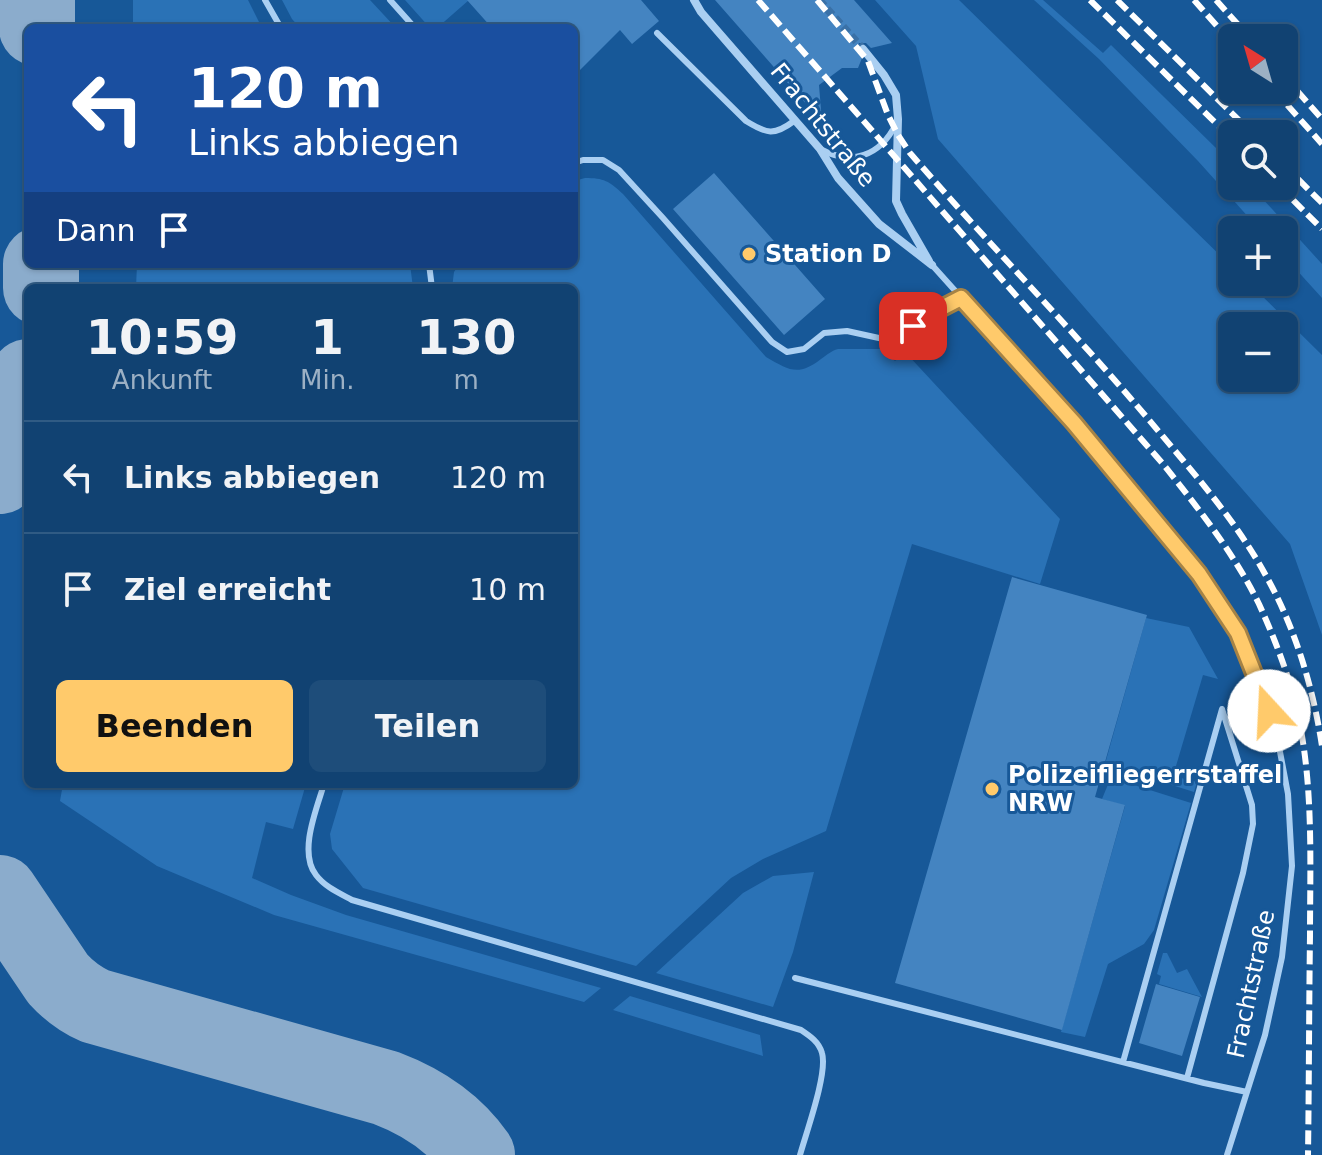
<!DOCTYPE html>
<html lang="de">
<head>
<meta charset="utf-8">
<style>
	body { margin:0; font-family:"DejaVu Sans",sans-serif; background:#1e4d7a; color:#f1f3f6; height:100vh; display:flex; flex-direction:column; font-size:30px; white-space:nowrap }
	* { box-sizing:border-box; margin:0 }
	p { font-size:26px; color:#9cb0c4 }
	.icon { flex:none; width:44px; height:44px; fill:none; stroke:currentColor; stroke-width:2; stroke-linecap:round; stroke-linejoin:round }
	.map { position:relative; flex:1; overflow:hidden }
	.side { position:absolute; left:24px; top:284px; width:554px; height:504px; display:flex; flex-direction:column; background:#114272; border-radius:12px; box-shadow:0 2px 6px #0004,0 0 0 2px #305b84 }
	.side>* { flex:none }
	.hud { position:absolute; left:24px; top:24px; width:554px; height:244px; border-radius:12px; box-shadow:0 2px 6px #0004,0 0 0 2px #305b84; background:#1a4fa0; color:#fff; overflow:hidden }
	.needle { width:52px; rotate:323deg }
	.tools { position:absolute; left:1218px; top:24px; display:grid; gap:16px }
	.tools a { display:grid; place-items:center; width:80px; height:80px; border-radius:12px; background:#114272; box-shadow:0 2px 6px #0004,0 0 0 2px #305b84; font-size:40px }
	.pin { position:absolute; display:grid; place-items:center; width:68px; height:68px; color:#fff; margin:-34px; border-radius:16px; box-shadow:0 4px 12px #0006 }
	.me { position:absolute; width:88px; margin:-44px; rotate:340deg; stroke-linejoin:round; filter:drop-shadow(0 0 6px #0008) }
	.turn { display:flex; align-items:center; gap:28px; height:168px; padding:0 32px; font-size:36px }
	.turn .icon { width:104px; height:104px; stroke-width:2.5 }
	.turn b { display:block; font-size:56px; line-height:68px }
	.then { display:flex; align-items:center; height:76px; padding:0 32px; background:#0003; gap:16px; font-size:30px }
	.eta { display:flex; justify-content:space-evenly; align-items:center; height:136px; text-align:center }
	.eta b { font-size:48px; font-weight:700; line-height:56px }
	.action { display:flex; gap:16px; margin-top:auto; padding:16px 32px }
	.action a { flex:1; height:92px; border-radius:12px; background:#ffca6b; color:#111; font-size:32px; font-weight:700; line-height:92px; text-align:center }
	.action a+a { background:#1e4d7a; color:#f1f3f6 }
	ul { padding:0; list-style:none }
	li { display:flex; align-items:center; gap:24px; height:112px; padding:0 32px; border-top:2px solid #305b84 }
	li div { flex:1 }
	li b { display:block; font-size:30px }
	li em { font-style:normal }
	.map>svg:first-child { display:block }
	.green { fill:#2a72b6; fill-rule:evenodd }
	.lines { fill:none; stroke-linecap:round; stroke-linejoin:round }
	.taxiway { stroke:#8baccc; stroke-width:76 }
	.building { fill:#4484c1 }
	.street-tunnel { stroke:#3a71a7; stroke-width:8; stroke-dasharray:8 4; stroke-linecap:butt }
	.lane { stroke:#aacff2; stroke-width:6 }
	.street { stroke:#aacff2; stroke-width:8 }
	.rail { stroke:#fff; stroke-width:6; stroke-dasharray:14 6; stroke-linecap:butt }
	.route-casing { stroke:#a68346; stroke-width:20 }
	.route { stroke:#ffca6b; stroke-width:14 }
	.poi-dot { fill:#ffca6b; stroke:#175898; stroke-width:3 }
	.labels { text-anchor:middle; dominant-baseline:central; stroke-width:6; stroke-linejoin:round; paint-order:stroke }
	.street-label { font-size:24px; fill:#fff; stroke:#175898 }
	.poi-label { font-size:24px; font-weight:bold; fill:#fff; stroke:#175898; text-anchor:start }
</style>
</head>
<body>
<div class="map">
<svg width="1322" height="1155" viewBox="0 0 1322 1155">
	<rect width="100%" height="100%" fill="#175898"/>
	<path class="green" d="M133 0H248L262 28H133Z
		M282 0H370L396 28H300L292 19Z
		M405 0H469L437 28H430Z
		M875 0H959L1232 267V282H1248L1322 355V635L1290 544 938 139 916 46ZM1232 326H1284V378H1232Z
		M1034 0H1043L1103 53 1111 45 1217 149 1232 165V186H1251L1322 264V298L1284 256V230H1260L1198 161 1099 59Z
		M585 178C604 178 609 181 623 194L766 357C789 370 798 377 821 359 827 355 831 351 838 349H881L895 361 906 353 1060 519 1040 584 912 544 826 831 763 859 731 878 636 966 363 888 332 849 330 834 345 784H574V288H452L454 272 459 264H574V181Z
		M137 264H410L413 288H136Z
		M1146 618 1189 627 1218 679 1203 675 1173 776 1197 782 1194 792 1105 764Z
		M1115 779 1191 803 1154 930 1144 944 1108 964 1085 1037 1061 1032 1125 806 1102 799 1109 782Z
		M63 784H306L293 829 266 822 252 878 291 895 346 915 601 988 584 1002 274 915 157 866 60 801Z
		M814 872 793 952 773 1007 656 973 743 893 773 876Z
		M1163 953H1167L1177 973 1187 969 1202 997 1159 984 1161 976 1157 974Z
		M630 996 760 1035 763 1056 613 1010Z"/>
	<g class="lines">
		<path class="taxiway" d="M37 0V28
			M41 264V288
			M0 476 28 377
			M0 893 58 979C69 991 79 999 95 1006L386 1088C423 1102 454 1122 477 1155"/>
	</g>
	<path class="building" d="M467 0H641L659 21 632 44 620 30 574 76V28H492Z
		M715 0H854L892 43 871 48 866 43H859L856 51 862 58 858 68H842L819 85 822 122Z
		M714 173 825 299 784 335 673 209Z
		M1012 577 1147 615 1095 797 1125 805 1062 1030 895 983Z
		M1156 984 1200 997 1182 1056 1139 1043Z"/>
	<g class="lines">
		<path class="street-tunnel" d="M819 0 863 49"/>
		<path class="lane" d="M265 0 281 28
			M390 0 415 28
			M657 33 746 121C767 134 774 136 794 121
			M820 149C852 166 880 156 896 124
			M574 163 583 160H603L619 170 663 218 772 342 787 352 804 349 824 333 847 331 888 340 895 339 932 313 961 298
			M429 264 432 288
			M932 265 1074 423 1199 574 1238 633 1260 687 1277 736 1288 794 1292 866 1282 957 1265 1035 1227 1155
			M324 784C317 808 298 852 316 875 325 887 339 893 352 900L801 1030C810 1036 819 1042 822 1053 828 1073 806 1133 800 1155
			M795 978 1204 1083 1247 1092
			M1123 1062 1222 709 1252 805 1253 824 1243 873 1187 1078"/>
		<path class="street" d="M694 0 701 12 820 149 838 178 879 224 932 265
			M863 49 884 75 896 95 898 119 896 201 902 214 929 261"/>
		<path class="rail" d="M758 0 1163 464C1198 508 1234 553 1259 604 1278 646 1295 691 1302 736 1313 802 1310 870 1310 936 1309 1009 1309 1082 1308 1155
			M817 0 868 61 888 115 898 135 910 153C992 248 1080 337 1160 433 1198 478 1237 523 1265 574 1295 627 1313 687 1322 746
			M1090 0 1232 139
			M1117 0 1253 134
			M1194 0 1232 43
			M1216 0 1250 38
			M1284 76 1322 119
			M1274 90 1322 144
			M1284 165 1322 203
			M1279 186 1322 229"/>
	</g>
	<g class="lines">
		<g class="route-casing">
			<path id="route" d="M913 326 932 313 961 298 1074 423 1199 574 1238 633 1269 711"/>
		</g>
		<use href="#route" class="route"/>
	</g>
	<g class="poi-dot">
		<circle cx="749" cy="254" r="8"/>
		<circle cx="992" cy="789" r="8"/>
	</g>
	<g class="labels">
		<g class="street-label">
			<text transform="translate(823 125) rotate(51)">Frachtstraße</text>
			<text transform="translate(1251 984) rotate(-78)">Frachtstraße</text>
		</g>
		<g class="poi-label">
			<text x="765" y="254">Station D</text>
			<text x="1008" y="775">Polizeifliegerrstaffel<tspan x="1008" dy="28">NRW</tspan></text>
		</g>
	</g>
</svg>
<div class="tools">
<a><svg class="needle" viewBox="-14 -14 28 28"><path d="M0-13l5 13h-10z" fill="#e53935"/><path d="M0 13l5-13h-10z" fill="#9cb0c4"/></svg></a>
<a><svg class="icon" aria-label="search" viewBox="0 0 24 24"><circle cx="10" cy="10" r="6"/><path d="M15 15l6 6"/></svg></a>
<a>+</a>
<a>−</a>
</div>
<div class="pin" style="left:913px;top:326px;background:#d93025"><svg class="icon" aria-label="arrive" viewBox="0 0 24 24"><path d="M6 21V4h12l-3 4 3 4H6"/></svg></div>
<svg class="me" style="left:1269px;top:711px" viewBox="-20 -20 40 40"><circle r="19" fill="#fff"/><path d="M0-13L10 11 0 6-10 11z" fill="#ffca6b"/></svg>
<div class="hud">
<div class="turn"><svg class="icon" aria-label="left" viewBox="0 0 24 24"><path d="M17 20v-9H6M10 6l-5 5 5 5"/></svg><div><b>120 m</b>Links abbiegen</div></div>
<div class="then">Dann<svg class="icon" aria-label="arrive" viewBox="0 0 24 24"><path d="M6 21V4h12l-3 4 3 4H6"/></svg></div>
</div>
<section class="side">
<div class="eta">
<div><b>10:59</b><p>Ankunft</p></div>
<div><b>1</b><p>Min.</p></div>
<div><b>130</b><p>m</p></div>
</div>
<ul>
<li><svg class="icon" aria-label="left" viewBox="0 0 24 24"><path d="M17 20v-9H6M10 6l-5 5 5 5"/></svg><div><b>Links abbiegen</b></div><em>120 m</em></li>
<li><svg class="icon" aria-label="arrive" viewBox="0 0 24 24"><path d="M6 21V4h12l-3 4 3 4H6"/></svg><div><b>Ziel erreicht</b></div><em>10 m</em></li>
</ul>
<div class="action"><a>Beenden</a><a>Teilen</a></div>
</section>
</div>
</body>
</html>
